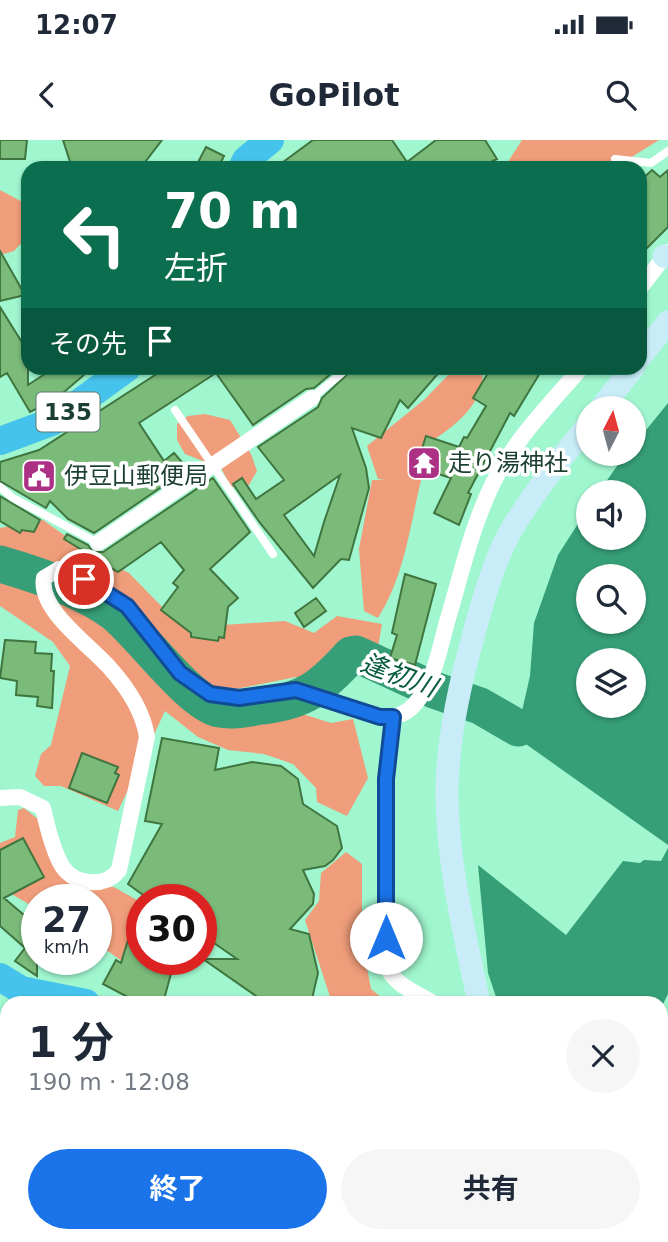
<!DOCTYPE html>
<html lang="ja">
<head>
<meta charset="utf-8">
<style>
	body { margin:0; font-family:"DejaVu Sans","Noto Sans JP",sans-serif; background:#f6f6f7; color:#1f2937; height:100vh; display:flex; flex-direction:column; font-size:26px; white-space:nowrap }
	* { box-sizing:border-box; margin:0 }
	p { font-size:23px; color:#747a83 }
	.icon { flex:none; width:38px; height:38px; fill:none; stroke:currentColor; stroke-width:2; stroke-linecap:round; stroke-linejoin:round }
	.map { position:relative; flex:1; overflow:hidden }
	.panel { position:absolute; left:0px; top:856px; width:668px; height:247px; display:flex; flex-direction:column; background:#fff; border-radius:21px 21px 0 0; box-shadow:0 2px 5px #0004 }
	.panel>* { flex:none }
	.guide { position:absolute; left:21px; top:21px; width:626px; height:214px; border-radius:21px; box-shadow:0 2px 5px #0004; background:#0b6e4f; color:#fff; overflow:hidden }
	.needle { width:46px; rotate:6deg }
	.buttons { position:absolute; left:576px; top:256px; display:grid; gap:14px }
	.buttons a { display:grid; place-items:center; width:70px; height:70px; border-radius:50%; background:#fff; box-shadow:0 2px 5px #0004; font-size:35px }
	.speed { position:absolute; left:21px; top:744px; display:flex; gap:14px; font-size:35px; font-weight:700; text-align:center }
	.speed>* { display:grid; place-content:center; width:91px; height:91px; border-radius:50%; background:#fff; box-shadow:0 2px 5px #0004; line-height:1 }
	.speed small { font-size:18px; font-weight:400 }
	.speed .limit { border:10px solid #d22; background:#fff; color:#111 }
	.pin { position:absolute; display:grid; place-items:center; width:60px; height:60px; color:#fff; margin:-30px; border:4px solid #fff; border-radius:50%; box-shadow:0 2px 7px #0007 }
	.me { position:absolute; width:77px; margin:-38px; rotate:0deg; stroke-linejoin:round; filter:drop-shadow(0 0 5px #0008) }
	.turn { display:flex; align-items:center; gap:24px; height:147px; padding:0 28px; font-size:32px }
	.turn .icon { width:91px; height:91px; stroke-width:2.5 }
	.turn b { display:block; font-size:49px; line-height:60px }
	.then { display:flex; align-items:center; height:66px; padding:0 28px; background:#0003; gap:14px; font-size:26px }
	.round { display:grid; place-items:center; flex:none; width:74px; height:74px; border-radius:37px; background:#f6f6f7 }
	.head { display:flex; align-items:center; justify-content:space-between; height:119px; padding:0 28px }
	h1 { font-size:42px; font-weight:700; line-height:52px }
	.cta { display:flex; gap:14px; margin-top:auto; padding:14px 28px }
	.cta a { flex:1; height:80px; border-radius:42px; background:#1a73e8; color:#fff; font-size:28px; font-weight:700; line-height:80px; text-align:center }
	.cta a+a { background:#f6f6f7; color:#1f2937 }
	.status { display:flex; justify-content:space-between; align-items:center; height:49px; padding:0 35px; background:#fff; direction:ltr }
	.status svg { height:19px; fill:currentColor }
	header { display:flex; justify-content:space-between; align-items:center; height:91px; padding:0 28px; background:#fff; font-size:32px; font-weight:700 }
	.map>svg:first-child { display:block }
	.green { fill:#ef9d7a }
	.water { fill:#369f77; fill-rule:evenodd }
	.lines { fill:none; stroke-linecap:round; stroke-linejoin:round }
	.river { stroke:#369f77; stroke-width:37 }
	.building { fill:#7bbb7a; stroke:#40753f; stroke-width:2; fill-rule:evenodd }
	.lane { stroke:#fff; stroke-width:8 }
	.street { stroke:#fff; stroke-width:16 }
	.secondary { stroke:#c8edf9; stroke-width:23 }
	.highway { stroke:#46c3ec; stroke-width:28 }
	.route-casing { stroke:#114b97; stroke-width:18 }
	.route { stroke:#1a73e8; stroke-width:12 }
	.labels { text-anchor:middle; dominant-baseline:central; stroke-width:7; stroke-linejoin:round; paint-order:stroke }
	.shield { fill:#fff; stroke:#5f796e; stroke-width:2 }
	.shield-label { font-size:23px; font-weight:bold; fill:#1b3f30 }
	.poi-label { font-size:24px; fill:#1b3f30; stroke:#fff; text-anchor:start }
	.water-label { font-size:26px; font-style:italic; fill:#075b3f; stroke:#fff }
</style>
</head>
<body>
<div class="status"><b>12:07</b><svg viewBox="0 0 49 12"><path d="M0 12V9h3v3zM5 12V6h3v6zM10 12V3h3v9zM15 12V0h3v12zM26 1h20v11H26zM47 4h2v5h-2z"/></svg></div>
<header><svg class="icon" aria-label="back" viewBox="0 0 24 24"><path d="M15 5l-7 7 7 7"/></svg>GoPilot<svg class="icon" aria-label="search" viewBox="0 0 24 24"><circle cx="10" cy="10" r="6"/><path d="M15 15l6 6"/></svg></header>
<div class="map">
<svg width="668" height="1102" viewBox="0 0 668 1102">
	<rect width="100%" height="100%" fill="#a0f6cf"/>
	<path class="green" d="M522 0H659L614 28H504Z
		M0 50 28 65V96L14 111 0 115Z
		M455 228H482C487 260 458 284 433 300 411 359 412 424 378 478L364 471 359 409 372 340H385L378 339 367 306 425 259Z
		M205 274 230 280 251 314 257 331 249 345 231 347 221 328 185 314 177 300V284L188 276Z
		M43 380 89 413 129 433 166 471 223 485 285 481 314 493 337 476 382 484 377 513 350 535 296 537 191 558 265 562 331 583 353 579 368 638 347 676 317 662 316 648 293 624 264 614 228 610 198 597 165 571 118 671 61 646H44L35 636 41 614 51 605 70 526 53 502 0 466V388Z
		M24 668 39 680 56 729 93 747H114L142 763V819H178L162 833 125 823 96 803V760H37V769L0 747V703L15 697 18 670Z
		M346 712 362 724V801L371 849 388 863H332L305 780 319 761 321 733Z
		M7 1000V1096H247L246 1102H0V1005Z
		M318 1096H488V1102H316Z"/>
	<path class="water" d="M668 263V705L516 597 530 536 534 483 558 415 588 368V397H634V352H599L626 313H634V305ZM588 436H634V481H588ZM588 520H634V565H588Z
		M668 708V854L662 866V863H498L488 833 478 725 566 795 623 721 640 723 644 720 661 721Z
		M668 1032V1102H617L626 1096H662V1042Z"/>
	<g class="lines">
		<path class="river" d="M0 424C35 434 83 450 113 472 140 493 190 563 219 569 233 572 248 568 262 566 305 561 322 547 351 515L356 514 434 550 480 566 518 588"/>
	</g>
	<path class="building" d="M0 0H27L25 19H0Z
		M63 0H162L146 21 149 28H72Z
		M313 0H392L407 22 436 0H485L497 19 479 28H275Z
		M206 7 224 16 218 28H195Z
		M652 30 660 37 668 30V87L640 115V41Z
		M0 111 25 155 0 161Z
		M0 167 28 212V245L54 228H92L56 259 30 272 7 233 0 237Z
		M166 228H338L314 248 306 249 253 285 216 233 139 283 164 321 174 313 188 329 94 393 68 379 50 361 46 368 0 341V322L39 310Z
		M354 228H443L408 268 400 260 381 298 352 288 366 328 369 348 349 420 341 419 313 448 260 383 233 344 242 338 256 359 284 340 258 307 318 267 322 258ZM340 335 324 382 314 416 284 375Z
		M491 228H543L514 276 510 273 468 353 471 354 459 385 434 373 451 338 416 327 426 296 459 307 464 297 467 298 486 266 473 258Z
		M213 338 250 392 210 429 238 458 228 467 224 498 219 497 218 501 191 497V493L161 470 178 447 173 443 184 430 161 402 118 432 64 399 67 394 88 405 93 412H103Z
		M0 356 40 380 34 392 22 390 20 393 0 381Z
		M405 434 436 444 415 525 390 518 397 495 392 493Z
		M316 458 326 471 304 487 295 473Z
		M5 500 36 502 35 513 52 514 51 531H54L52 568 37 566 38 557 16 555 17 541 0 538Z
		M162 598 219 608 215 630 252 622 281 626 298 639 303 664 337 686 342 708 333 720 325 726 303 730 314 754 313 764 290 789 309 794 318 833 311 863H266L203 819H237L201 794V760H150L128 744 162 684 145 681Z
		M82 613 118 627 115 633 119 635 107 663 69 648Z
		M23 698 44 737 4 758 37 786V836L15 821 25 808 0 786V710Z
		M138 767 142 768V819H175L163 863H139L103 844 116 820 121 823Z"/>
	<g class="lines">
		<path class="lane" d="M615 19 651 23 668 11
			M312 258 348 228
			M175 270 273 414
			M0 347 13 358 98 403
			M0 958 7 960"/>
		<path class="street" d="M640 148 668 112
			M98 403 312 258
			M393 577 386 639V823C391 844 415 852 433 863
			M0 658 20 657 43 668C47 686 53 711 62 726 75 746 106 748 119 730L147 597C143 570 127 547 109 527 90 505 38 470 44 438L59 429H67L127 466 180 533 210 554 239 558 296 550 380 577C394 577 404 576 414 565 434 543 439 511 447 482 461 435 472 385 494 341 515 299 551 263 581 228"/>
		<path class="secondary" d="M664 116 668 117
			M640 217 668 182
			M601 268 633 228
			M479 863C465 795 447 723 447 653 447 601 459 547 473 497 482 463 493 423 510 392 533 353 560 320 588 285
			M515 1096V1102"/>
		<path class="highway" d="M242 28 246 20 270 0
			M0 301 54 281 127 228
			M0 837 21 850 86 863
			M256 1102 257 1096"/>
	</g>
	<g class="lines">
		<g class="route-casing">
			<path id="route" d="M84 439 127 466 180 533 210 554 239 558 296 550 380 577H393L386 639V798"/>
		</g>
		<use href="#route" class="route"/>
	</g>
	<defs>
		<g id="temple-square" transform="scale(1.75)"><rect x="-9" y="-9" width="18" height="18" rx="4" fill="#ac3184" stroke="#fff"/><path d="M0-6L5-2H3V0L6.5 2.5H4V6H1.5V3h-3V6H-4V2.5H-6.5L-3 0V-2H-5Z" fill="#fff"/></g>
		<g id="civic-square" transform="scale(1.75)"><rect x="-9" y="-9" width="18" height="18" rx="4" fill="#ac3184" stroke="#fff"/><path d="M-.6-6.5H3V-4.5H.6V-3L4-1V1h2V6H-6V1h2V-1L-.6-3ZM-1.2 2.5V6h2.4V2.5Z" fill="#fff"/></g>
	</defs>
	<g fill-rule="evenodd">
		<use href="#temple-square" x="424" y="323"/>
		<use href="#civic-square" x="39" y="336"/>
	</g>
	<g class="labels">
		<rect class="shield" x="36.5" y="252.5" width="63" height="39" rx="5"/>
		<g class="shield-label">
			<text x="68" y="272">135</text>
		</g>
		<g class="poi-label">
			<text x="448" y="323">走り湯神社</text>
			<text x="64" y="336">伊豆山郵便局</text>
		</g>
		<g class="water-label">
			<text transform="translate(399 535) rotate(20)">逢初川</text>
		</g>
	</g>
</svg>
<div class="buttons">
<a><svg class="needle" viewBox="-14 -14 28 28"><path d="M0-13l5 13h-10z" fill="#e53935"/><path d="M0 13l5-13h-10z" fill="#747a83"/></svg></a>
<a><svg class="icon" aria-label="sound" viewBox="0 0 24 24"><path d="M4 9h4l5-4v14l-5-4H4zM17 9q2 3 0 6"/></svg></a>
<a><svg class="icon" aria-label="search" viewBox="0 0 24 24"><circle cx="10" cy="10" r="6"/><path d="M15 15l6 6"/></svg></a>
<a><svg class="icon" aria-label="layers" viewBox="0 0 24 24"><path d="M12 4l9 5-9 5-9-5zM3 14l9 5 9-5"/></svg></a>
</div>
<div class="speed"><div>27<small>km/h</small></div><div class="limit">30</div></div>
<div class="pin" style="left:84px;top:439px;background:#d93025"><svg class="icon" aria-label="arrive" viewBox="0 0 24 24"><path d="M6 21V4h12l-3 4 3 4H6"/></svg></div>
<svg class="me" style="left:386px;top:798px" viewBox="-20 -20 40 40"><circle r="19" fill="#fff"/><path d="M0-13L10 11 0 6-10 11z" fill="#1a73e8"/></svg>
<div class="guide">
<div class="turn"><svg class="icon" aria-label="left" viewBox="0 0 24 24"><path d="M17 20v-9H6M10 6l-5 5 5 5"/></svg><div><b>70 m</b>左折</div></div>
<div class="then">その先<svg class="icon" aria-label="arrive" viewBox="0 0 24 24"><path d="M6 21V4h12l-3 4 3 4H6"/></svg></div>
</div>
<section class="panel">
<div class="head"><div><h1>1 分</h1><p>190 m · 12:08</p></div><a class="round"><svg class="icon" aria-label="close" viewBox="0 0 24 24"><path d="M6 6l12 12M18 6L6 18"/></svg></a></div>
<div class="cta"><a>終了</a><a>共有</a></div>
</section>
</div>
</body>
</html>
